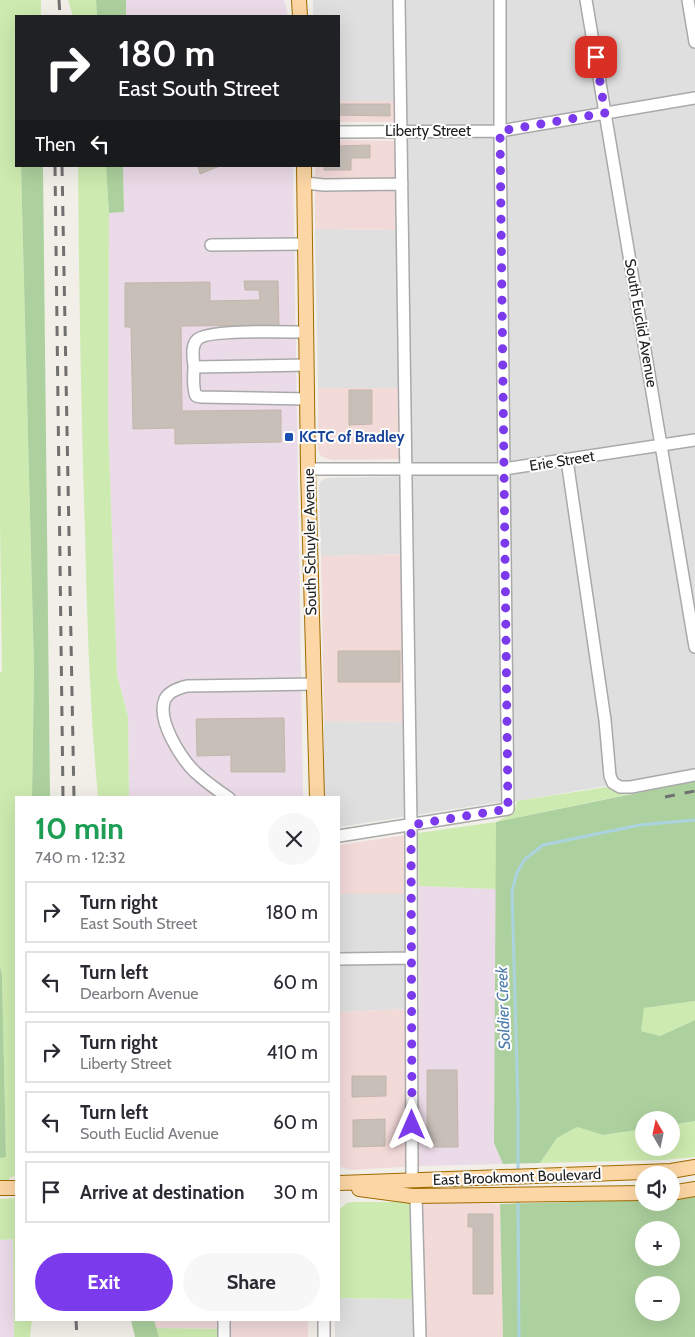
<!DOCTYPE html>
<html lang="en">
<head>
<meta charset="utf-8">
<style>
	body { margin:0; font-family:Cabin,sans-serif; background:#f7f7f7; color:#2b2b33; height:100vh; display:flex; flex-direction:column; font-size:19px; white-space:nowrap }
	* { box-sizing:border-box; margin:0 }
	p { font-size:16px; color:#7c7c81 }
	.icon { flex:none; width:28px; height:28px; fill:none; stroke:currentColor; stroke-width:2; stroke-linecap:round; stroke-linejoin:round }
	.map { position:relative; flex:1; overflow:hidden }
	.side { position:absolute; left:15px; top:796px; width:325px; height:525px; display:flex; flex-direction:column; background:#fff; border-radius:0px; box-shadow:0 5px 20px #0002 }
	.side>* { flex:none }
	.top-card { position:absolute; left:15px; top:15px; width:325px; height:152px; border-radius:0px; box-shadow:0 5px 20px #0002; background:#202124; color:#fff; overflow:hidden }
	.needle { width:32px; rotate:351deg }
	.buttons { position:absolute; left:635px; top:1111px; display:grid; gap:10px }
	.buttons a { display:grid; place-items:center; width:45px; height:45px; border-radius:50%; background:#fff; box-shadow:0 5px 20px #0002; font-size:25px }
	.pin { position:absolute; display:grid; place-items:center; width:42px; height:42px; color:#fff; margin:-21px; border-radius:10px; box-shadow:0 2px 8px #0006 }
	.me { position:absolute; width:55px; margin:-28px; rotate:0deg; stroke-linejoin:round; filter:drop-shadow(0 0 4px #0008) }
	.turn { display:flex; align-items:center; gap:18px; height:105px; padding:0 20px; font-size:22px }
	.turn .icon { width:65px; height:65px; stroke-width:2.5 }
	.turn b { display:block; font-size:35px; line-height:42px }
	.then { display:flex; align-items:center; height:48px; padding:0 20px; background:#0003; gap:10px; font-size:19px }
	.round { display:grid; place-items:center; flex:none; width:52px; height:52px; border-radius:26px; background:#f7f7f7 }
	.summary { display:flex; align-items:center; justify-content:space-between; height:85px; padding:0 20px }
	h1 { font-size:30px; font-weight:800; line-height:38px; color:#1e9e55 }
	.cta { display:flex; gap:10px; margin-top:auto; padding:10px 20px }
	.cta a { flex:1; height:58px; border-radius:30px; background:#7c3aed; color:#fff; font-size:20px; font-weight:800; line-height:58px; text-align:center }
	.cta a+a { background:#f7f7f7; color:#2b2b33 }
	ul { padding:0; list-style:none }
	li { display:flex; align-items:center; gap:15px; height:62px; margin:0 10px 8px; padding:0 10px; border:2px solid #e1e1e2; border-radius:0px }
	li div { flex:1 }
	li b { display:block; font-size:19px }
	li em { font-style:normal }
	.map>svg:first-child { display:block }
	.residential { fill:#e0dfdf }
	.commercial { fill:#f2dad9 }
	.industrial { fill:#ebdbe8 }
	.grass { fill:#cdebb0 }
	.forest { fill:#add19e; fill-rule:evenodd }
	.lines { fill:none; stroke-linecap:round; stroke-linejoin:round }
	.stream { stroke:#aad3df; stroke-width:3 }
	.building { fill:#c7bfb8; stroke:#c4b6ab }
	.minor-casing { stroke:#a9a9a9; stroke-width:14 }
	.major-casing { stroke:#a06b00; stroke-width:16 }
	.minor { stroke:#fff; stroke-width:11 }
	.major { stroke:#fcd6a4; stroke-width:14 }
	.rail { stroke:#707070; stroke-width:3; stroke-dasharray:10 10; stroke-linecap:butt }
	.route { stroke:#7c3aed; stroke-width:9; stroke-dasharray:0 16.2 }
	.transit-dot { fill:#1a4fb4; stroke:#fff; stroke-width:2 }
	.labels { text-anchor:middle; dominant-baseline:central; stroke-width:4; stroke-linejoin:round; paint-order:stroke }
	.street-label { font-size:15px; fill:#222; stroke:#fff }
	.transit-label { font-size:15px; font-weight:bold; fill:#164399; stroke:#fff; text-anchor:start }
	.water-label { font-size:16px; font-style:italic; fill:#4a7aab; stroke:#fff }
</style>
</head>
<body>
<div class="map">
<svg width="695" height="1337" viewBox="0 0 695 1337">
	<rect width="100%" height="100%" fill="#f2efe9"/>
	<path class="residential" d="M313 0H695V771L517 801 492 803 339 827V798L324 797V721L414 722 412 554 321 556 319 486 321 481 327 478 410 476 409 388H318L315 229 406 230 405 101H339V16H313Z
		M339 894H408V1009L339 1012Z
		M339 1298 416 1299V1337H335V1320H339Z"/>
	<path class="commercial" d="M339 101H405V122H339Z
		M339 140 405 141 407 230 315 229V166H339Z
		M318 388H409L410 459 331 460 321 456 318 450Z
		M412 554 414 722 324 721 321 556Z
		M406 835 408 894H339V845Z
		M408 1009 420 1010V1166L351 1170 341 1167 339 1164V1012Z
		M427 1202 500 1204 503 1337H424L421 1210 422 1205Z
		M154 1320H308V1337H219V1329L156 1328Z"/>
	<path class="industrial" d="M126 0H284L288 16H126Z
		M123 166H293L303 797H129L128 716 117 675 108 422 109 213 124 212Z
		M419 886 496 889 494 1143 503 1164 420 1166Z
		M13 1239 14 1337H0V1240Z"/>
	<path class="grass" d="M0 0H41V16H16V166H21L34 669 32 797 16 798V1176L10 1177 9 1181 0 1182V1158L6 1157 2 975 0 967V672H2L0 520Z
		M68 0H96L97 16H73Z
		M78 166H106L109 213 108 422 117 675 128 716 129 797H98C90 709 87 622 85 533 81 411 79 289 78 166Z
		M607 787 614 791 630 794 496 822V889L419 886 418 833 496 822 514 812 517 801Z
		M695 1001V1020L660 1036 641 1031 643 1008Z
		M695 1121V1157L664 1160 540 1163 557 1138 577 1127 603 1135 644 1129V1148H671V1125Z
		M16 1198V1320H32L30 1337H14L13 1239 0 1240V1199Z
		M354 1202H413L416 1299 339 1298V1210L347 1203Z
		M156 1328 219 1329V1337H159Z"/>
	<path class="forest" d="M96 0H126V16H97Z
		M21 166H43L50 798 32 797 34 669Z
		M106 166H123L124 212 109 213Z
		M695 781V1001L644 1008 641 1031 660 1036 695 1020V1121L671 1125V1120H644V1129L603 1135 577 1127 557 1138 540 1163 503 1164 494 1143 496 822Z
		M0 967 2 975 6 1157 0 1158Z
		M695 1195V1337H503L500 1204 644 1200V1202H671V1199ZM644 1230H671V1258H644ZM644 1285H671V1312H644Z
		M131 1320H154L159 1337H135Z"/>
	<g class="lines">
		<path class="stream" d="M518 1173V1104L512 891 517 873 524 860 543 845 640 825 695 820
			M518 1199 519 1337"/>
	</g>
	<path class="building" d="M339 104H390V116L339 115Z
		M370 145V158H351V170H324V166H339V146Z
		M198 166H220L200 174Z
		M244 281H278L279 325 181 326 182 411 281 410V442L175 444V428L133 429 131 327H125V283L210 282V301L260 300 259 290H245Z
		M349 390H372V424L349 425Z
		M338 651H400V682H338Z
		M284 718 285 772H231V755L197 756 196 719Z
		M427 1070H457L458 1147H427Z
		M352 1076H386V1096L352 1097Z
		M385 1119V1146L353 1147V1120Z
		M468 1214H493V1294H473V1227H468Z"/>
	<g class="lines">
		<g class="minor-casing">
			<path id="minor" d="M399 0 411 825 412 1181
				M586 0 695 647
				M688 0 695 42
				M339 132 500 131 695 98
				M305 183 324 185 402 184
				M211 245 305 244
				M306 332C289 332 205 329 197 340 191 346 193 358 194 366 194 375 192 387 196 396L201 397 307 399
				M194 367 307 365
				M567 460 605 720 610 776 613 783 620 787H631L695 775
				M308 469H504L695 440
				M229 798C217 790 205 781 195 772 181 758 156 720 165 699 169 691 179 688 187 686L314 684
				M339 836 508 809 500 131V0
				M339 959 411 958
				M416 1196 420 1337
				M224 1320V1337
				M324 1320V1337"/>
		</g>
		<g class="major-casing">
			<path id="major" d="M299 0 300 16
				M304 166 308 469 317 798
				M339 1183 671 1171 695 1167
				M0 1188H16
				M359 1189 412 1196 644 1193
				M671 1193 695 1189"/>
		</g>
		<use href="#minor" class="minor"/>
		<use href="#major" class="major"/>
		<path class="rail" d="M59 0 60 16
			M55 166 63 798
			M62 166 74 798
			M665 797 695 791
			M76 1320 77 1337"/>
	</g>
	<g class="lines">
		<path class="route" d="M412 1125 411 825 508 809 500 131 605 113 596 57"/>
	</g>
	<rect class="transit-dot" x="284" y="432" width="10" height="10" rx="2.5"/>
	<g class="labels">
		<g class="street-label">
			<text x="428" y="131">Liberty Street</text>
			<text transform="translate(641 323) rotate(80)">South Euclid Avenue</text>
			<text transform="translate(562 461) rotate(-9)">Erie Street</text>
			<text transform="translate(310 542) rotate(-91)">South Schuyler Avenue</text>
			<text transform="translate(517 1177) rotate(-2)">East Brookmont Boulevard</text>
		</g>
		<g class="transit-label">
			<text x="299" y="437">KCTC of Bradley</text>
		</g>
		<g class="water-label">
			<text transform="translate(503 1008) rotate(-92)">Soldier Creek</text>
		</g>
	</g>
</svg>
<div class="buttons">
<a><svg class="needle" viewBox="-14 -14 28 28"><path d="M0-13l5 13h-10z" fill="#e53935"/><path d="M0 13l5-13h-10z" fill="#7c7c81"/></svg></a>
<a><svg class="icon" aria-label="sound" viewBox="0 0 24 24"><path d="M4 9h4l5-4v14l-5-4H4zM17 9q2 3 0 6"/></svg></a>
<a>+</a>
<a>−</a>
</div>
<div class="pin" style="left:596px;top:57px;background:#d93025"><svg class="icon" aria-label="arrive" viewBox="0 0 24 24"><path d="M6 21V4h12l-3 4 3 4H6"/></svg></div>
<svg class="me" style="left:412px;top:1125px" viewBox="-20 -20 40 40"><path d="M0-17L14 15 0 8-14 15z" fill="#7c3aed" stroke="#fff" stroke-width="4"/></svg>
<div class="top-card">
<div class="turn"><svg class="icon" aria-label="right" viewBox="0 0 24 24"><path d="M7 20v-9h11M14 6l5 5-5 5"/></svg><div><b>180 m</b>East South Street</div></div>
<div class="then">Then<svg class="icon" aria-label="left" viewBox="0 0 24 24"><path d="M17 20v-9H6M10 6l-5 5 5 5"/></svg></div>
</div>
<section class="side">
<div class="summary"><div><h1>10 min</h1><p>740 m · 12:32</p></div><a class="round"><svg class="icon" aria-label="close" viewBox="0 0 24 24"><path d="M6 6l12 12M18 6L6 18"/></svg></a></div>
<ul>
<li><svg class="icon" aria-label="right" viewBox="0 0 24 24"><path d="M7 20v-9h11M14 6l5 5-5 5"/></svg><div><b>Turn right</b><p>East South Street</p></div><em>180 m</em></li>
<li><svg class="icon" aria-label="left" viewBox="0 0 24 24"><path d="M17 20v-9H6M10 6l-5 5 5 5"/></svg><div><b>Turn left</b><p>Dearborn Avenue</p></div><em>60 m</em></li>
<li><svg class="icon" aria-label="right" viewBox="0 0 24 24"><path d="M7 20v-9h11M14 6l5 5-5 5"/></svg><div><b>Turn right</b><p>Liberty Street</p></div><em>410 m</em></li>
<li><svg class="icon" aria-label="left" viewBox="0 0 24 24"><path d="M17 20v-9H6M10 6l-5 5 5 5"/></svg><div><b>Turn left</b><p>South Euclid Avenue</p></div><em>60 m</em></li>
<li><svg class="icon" aria-label="arrive" viewBox="0 0 24 24"><path d="M6 21V4h12l-3 4 3 4H6"/></svg><div><b>Arrive at destination</b></div><em>30 m</em></li>
</ul>
<div class="cta"><a>Exit</a><a>Share</a></div>
</section>
</div>
</body>
</html>
